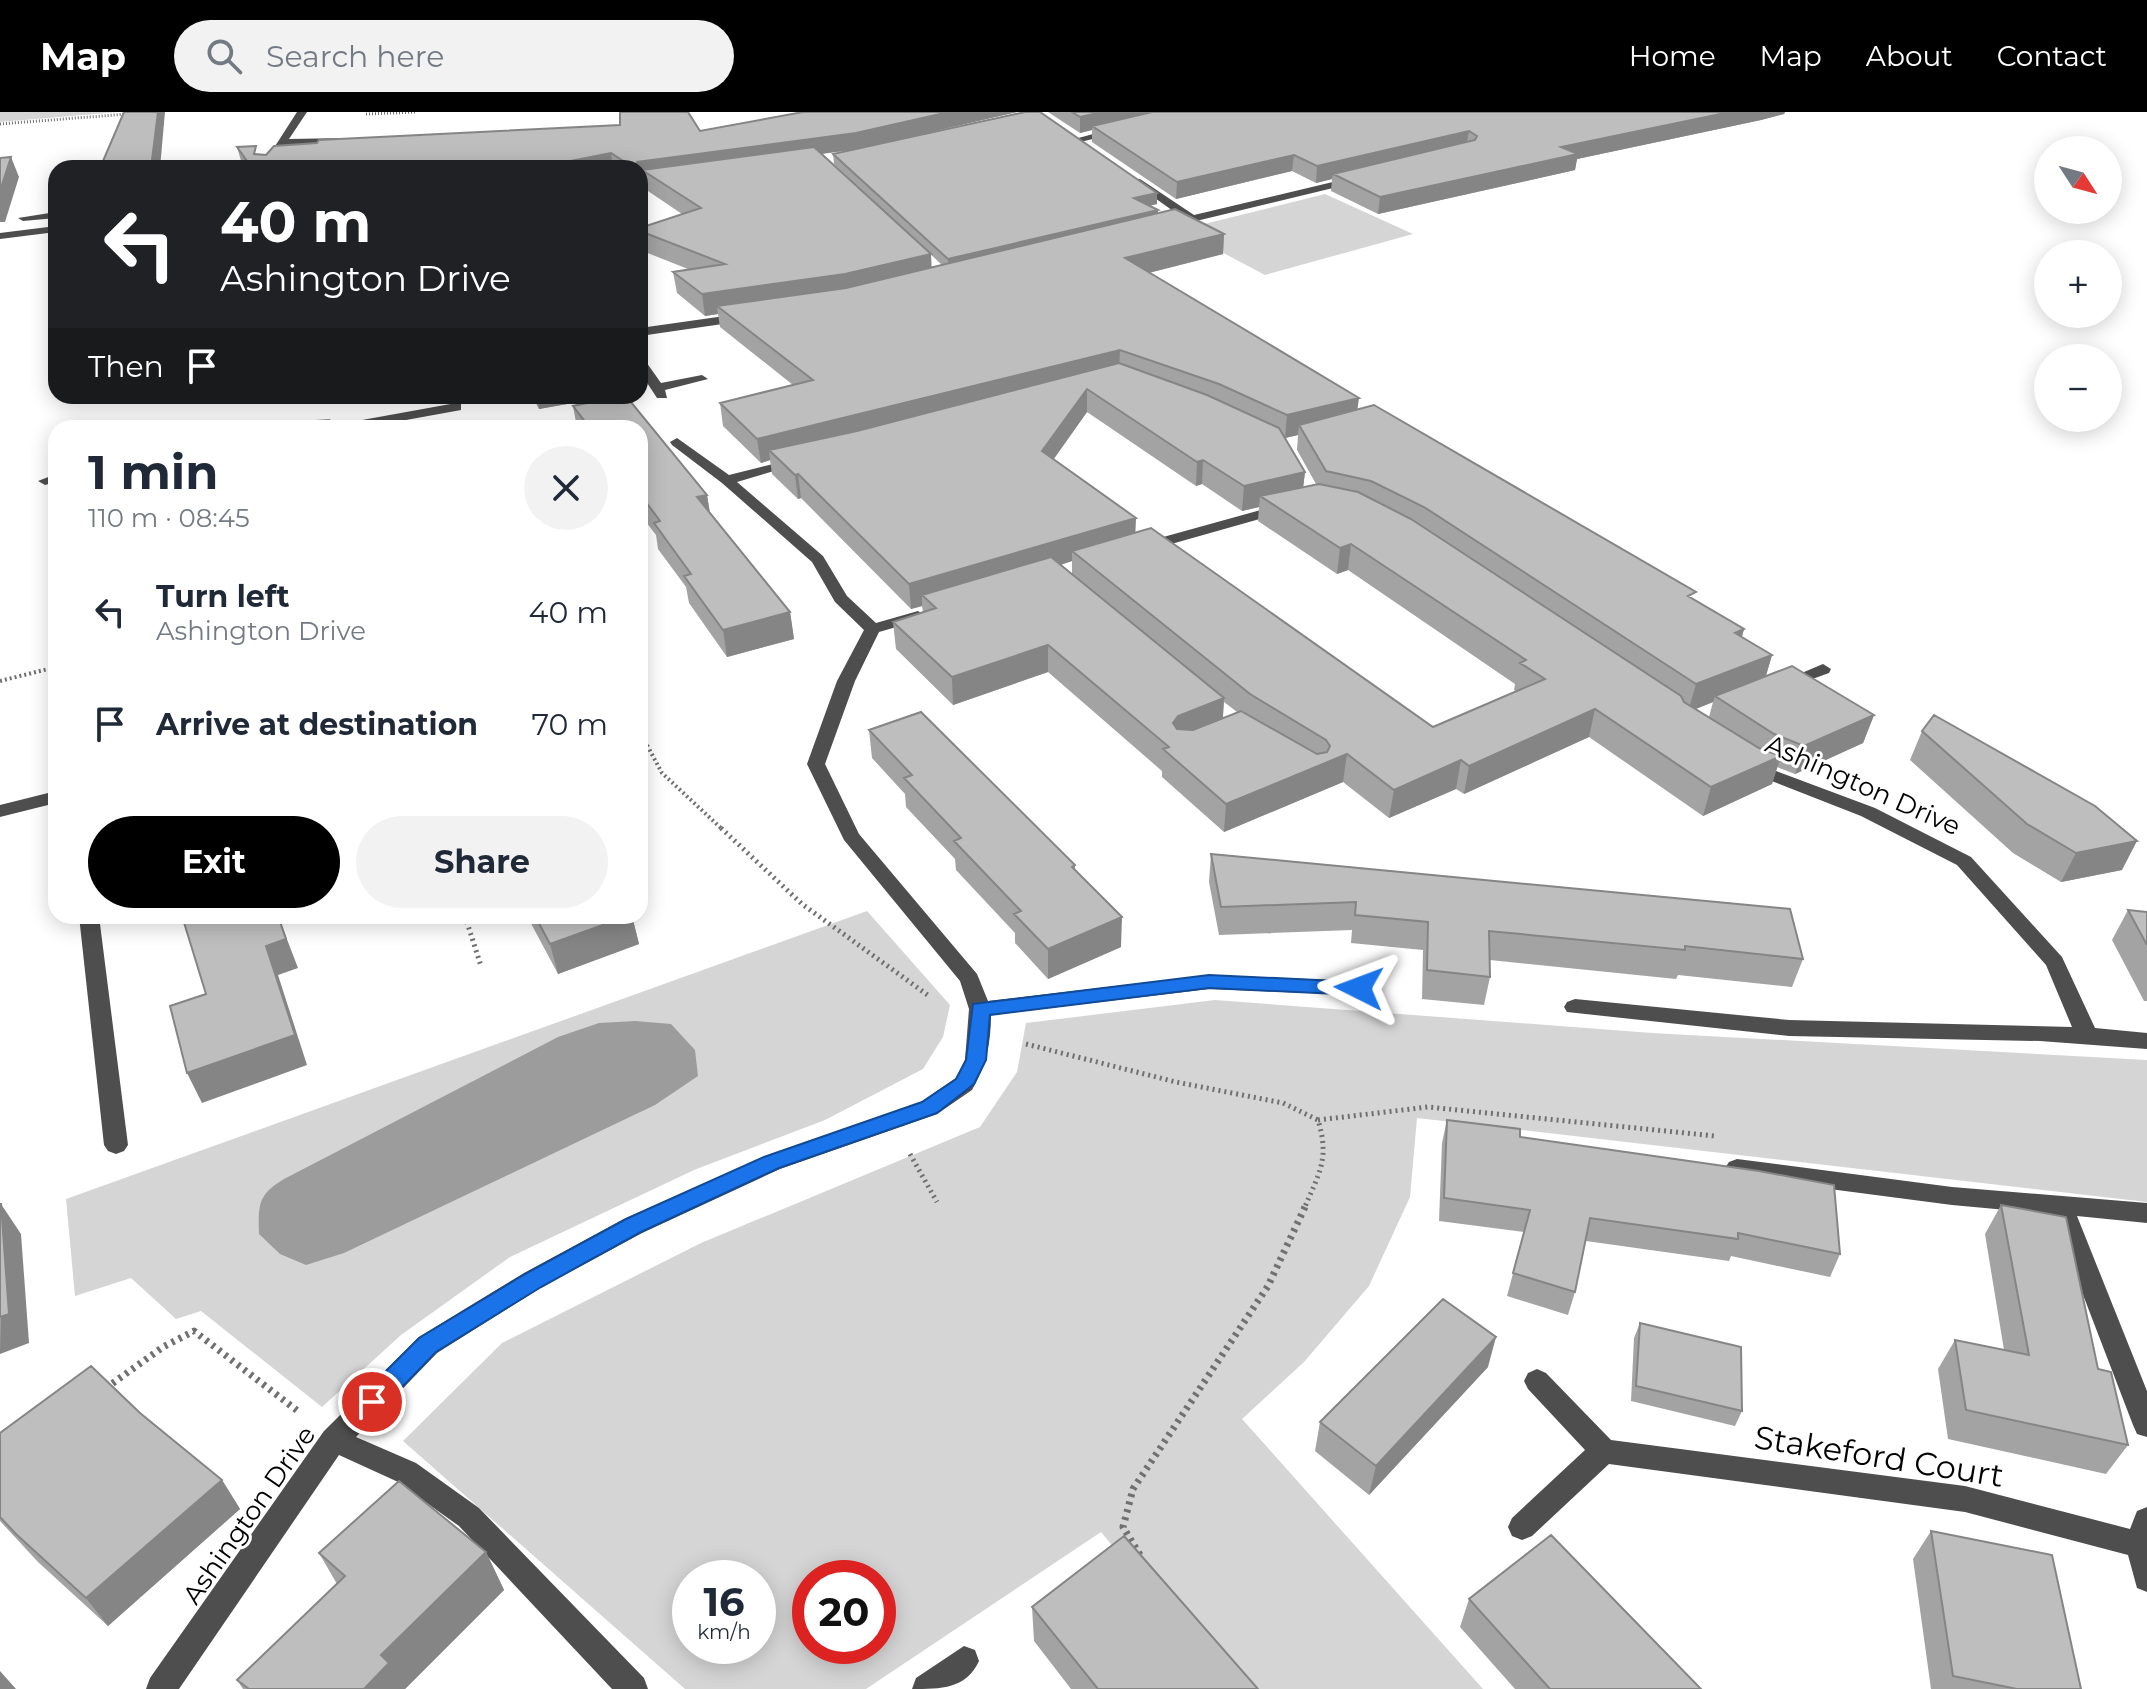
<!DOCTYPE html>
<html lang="en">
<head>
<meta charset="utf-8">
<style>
	body { margin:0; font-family:Montserrat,sans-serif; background:#f2f2f3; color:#1f2937; height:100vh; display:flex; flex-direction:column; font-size:30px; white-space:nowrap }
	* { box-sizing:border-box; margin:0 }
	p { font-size:26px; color:#747a83 }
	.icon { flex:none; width:44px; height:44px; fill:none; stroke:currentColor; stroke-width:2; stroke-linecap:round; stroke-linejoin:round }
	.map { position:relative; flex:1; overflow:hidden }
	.panel { position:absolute; left:48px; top:308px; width:600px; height:504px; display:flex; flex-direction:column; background:#fff; border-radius:24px; box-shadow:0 4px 20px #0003 }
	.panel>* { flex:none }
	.guide { position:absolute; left:48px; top:48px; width:600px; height:244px; border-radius:24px; box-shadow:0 4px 20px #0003; background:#202124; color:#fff; overflow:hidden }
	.needle { width:52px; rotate:126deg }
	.controls { position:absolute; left:2034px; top:24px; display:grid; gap:16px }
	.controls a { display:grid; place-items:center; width:88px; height:88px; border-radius:50%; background:#fff; box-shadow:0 4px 20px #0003; font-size:40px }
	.speed { position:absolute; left:672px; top:1448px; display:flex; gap:16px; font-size:40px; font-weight:700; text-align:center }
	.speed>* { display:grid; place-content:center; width:104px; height:104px; border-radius:50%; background:#fff; box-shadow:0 4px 20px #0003; line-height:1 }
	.speed small { font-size:20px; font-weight:400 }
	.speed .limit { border:12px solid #d22; background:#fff; color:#111 }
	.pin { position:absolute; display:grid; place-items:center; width:68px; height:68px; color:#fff; margin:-34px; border:4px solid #fff; border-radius:50%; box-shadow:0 2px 8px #0007 }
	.me { position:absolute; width:88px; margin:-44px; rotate:273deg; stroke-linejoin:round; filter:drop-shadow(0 0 6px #0008) }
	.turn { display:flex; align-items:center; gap:28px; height:168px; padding:0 40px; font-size:36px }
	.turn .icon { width:104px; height:104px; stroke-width:2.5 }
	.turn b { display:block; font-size:56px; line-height:68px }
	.then { display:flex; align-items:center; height:76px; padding:0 40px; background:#0003; gap:16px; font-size:30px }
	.round { display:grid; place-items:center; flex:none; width:84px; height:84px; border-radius:42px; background:#f2f2f3 }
	.overview { display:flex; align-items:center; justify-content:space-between; height:136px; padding:0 40px }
	h1 { font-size:48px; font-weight:700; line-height:60px }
	.cta { display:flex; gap:16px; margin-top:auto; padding:16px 40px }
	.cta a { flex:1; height:92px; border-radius:48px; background:#000; color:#fff; font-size:32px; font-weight:700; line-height:92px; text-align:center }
	.cta a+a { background:#f2f2f3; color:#1f2937 }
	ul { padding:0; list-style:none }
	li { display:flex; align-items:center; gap:24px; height:112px; padding:0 40px }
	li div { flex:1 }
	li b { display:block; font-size:30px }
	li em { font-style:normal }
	header { display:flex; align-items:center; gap:48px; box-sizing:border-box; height:112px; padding:0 40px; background:#000; color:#fff }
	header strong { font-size:38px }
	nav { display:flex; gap:44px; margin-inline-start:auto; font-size:28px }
	.search { width:560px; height:72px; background:#f2f2f3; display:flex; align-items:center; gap:20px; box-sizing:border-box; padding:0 28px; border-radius:44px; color:#747a83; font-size:30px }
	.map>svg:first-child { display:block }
	.green { fill:#d5d5d5; fill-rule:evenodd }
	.water { fill:#9c9c9c }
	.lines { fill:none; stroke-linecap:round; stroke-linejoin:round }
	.path-far3 { stroke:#707070; stroke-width:3; stroke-dasharray:1 2; stroke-linecap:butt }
	.path-far2 { stroke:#707070; stroke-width:4; stroke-dasharray:2 3; stroke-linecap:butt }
	.path-far1 { stroke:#707070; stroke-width:5; stroke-dasharray:2 4; stroke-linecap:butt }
	.path { stroke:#707070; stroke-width:7; stroke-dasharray:3 5; stroke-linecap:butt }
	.minor { fill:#4e4e4e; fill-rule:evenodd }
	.wall { fill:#a3a3a3; fill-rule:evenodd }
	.shaded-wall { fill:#858585 }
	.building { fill:#bebebe; stroke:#858585; stroke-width:2 }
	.route { fill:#1a73e8; stroke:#114b97; stroke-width:2 }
	.labels { text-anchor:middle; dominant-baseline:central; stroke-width:6; stroke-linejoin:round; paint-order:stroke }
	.street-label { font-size:26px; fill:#000; stroke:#fff }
	.near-street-label { font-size:32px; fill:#000; stroke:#fff }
</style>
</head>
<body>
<header>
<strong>Map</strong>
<div class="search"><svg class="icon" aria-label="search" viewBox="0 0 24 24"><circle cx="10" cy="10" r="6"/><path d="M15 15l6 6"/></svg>Search here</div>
<nav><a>Home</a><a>Map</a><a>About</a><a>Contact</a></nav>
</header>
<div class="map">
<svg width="2147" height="1577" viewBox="0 0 2147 1577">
	<rect width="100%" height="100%" fill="#fff"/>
	<path class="green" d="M0 0H119L0 10Z
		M1325 82 1413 122 1265 163 1180 118Z
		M867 799 950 893 943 925 923 957 825 1008 694 1058 510 1145 401 1223 322 1295 201 1199 176 1207 131 1166 75 1184 66 1087Z
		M1215 888 1652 921 2147 948V1090L1417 1006 1410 1085 1369 1174 1304 1250 1242 1307 1483 1577H1231L1101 1420 866 1577H685L403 1329 502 1231 701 1131 980 1015 1017 960 1026 911ZM690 1466H758V1534H690ZM810 1466H878V1534H810Z"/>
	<path class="water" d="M635 909 671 912 695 938 698 964 655 993 344 1141 306 1153 280 1142 259 1122C258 1092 258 1083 284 1067L558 925 599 911Z"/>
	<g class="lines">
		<path class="path-far3" d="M366 2 416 0
			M0 12 127 2"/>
		<path class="path-far2" d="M51 557 56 615
			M0 569 56 555
			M640 620 662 661 723 718"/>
		<path class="path-far1" d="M721 716 802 792 929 884
			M465 804 481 854
			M1026 932 1176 970 1283 991 1318 1008C1330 1047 1319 1061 1304 1097
			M1318 1008 1428 995 1715 1024
			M910 1042 937 1090"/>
		<path class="path" d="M106 1276 163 1235 194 1219 299 1300
			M1140 1443 1123 1415 1133 1377 1268 1174 1305 1095"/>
		<path class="minor" d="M297 0H307L289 27 345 26 350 29 345 32 286 33 271 56H261Z
			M1119 15 1122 20 1076 31 1071 28Z
			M1358 64 1362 65V69L1167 116 1162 113 1163 111 1183 106 1131 69 1140 67 1194 103Z
			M56 100V106L23 109 18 106Z
			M56 114V120L0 127V121Z
			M746 201 752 205 750 208 640 224V216Z
			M640 246 644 247 661 271 702 263 708 267 665 278 667 286H657L640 260Z
			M456 291 461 292V298L362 316H333L340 312Z
			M677 326 729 363 801 345V351L737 370 823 444 847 484 876 511 918 499 926 504 924 507 879 520 855 569 825 652 859 722 977 862 988 889 1209 863 1359 869 1366 871 1370 876 1366 881 1359 883 1209 877 991 903C991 932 986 953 972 978L937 1002 780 1057 642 1121 542 1175 437 1241 356 1325 416 1351 479 1396 644 1566 648 1577H612L459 1414 396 1369 339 1343 179 1577H146L150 1566 324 1319 419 1225 524 1161 624 1107 764 1045 921 990 956 966 965 948 969 897 960 869 844 728 807 652 837 569 864 518 835 490 812 450 722 371 672 333 670 330Z
			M56 362V370L45 373 38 369Z
			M1286 391 1291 392V398L1143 440 1135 435 1138 432Z
			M1823 552 1831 557 1829 561 1782 578 1773 573Z
			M1752 650 1875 696 1971 745 2062 845 2095 916 2147 921V937L2040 929 1789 924 1567 900 1564 895 1567 890 1575 887 1789 908 2072 915 2046 853 1957 753 1861 704 1746 659 1743 655Z
			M56 679V691L0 705V693Z
			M79 804H99L128 1033 124 1039 116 1042 108 1039 104 1033Z
			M1737 1047 1952 1075 2147 1091V1111L2077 1104 2147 1279V1325L2137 1322 2133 1313 2052 1102 1952 1093 1737 1065 1729 1062 1725 1056 1729 1050Z
			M1537 1257 1546 1261 1611 1328 1965 1374 2130 1417 2137 1399 2147 1395V1480L2137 1476 2128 1443 1965 1400 1609 1352 1532 1424 1522 1428 1512 1424 1508 1415 1512 1406 1585 1338 1528 1277 1524 1269 1528 1261Z
			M964 1534 975 1538 979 1549C966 1577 941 1577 912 1577L916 1566Z"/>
	</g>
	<path class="wall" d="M803 0H1017L895 28 1157 92 1149 94 1158 98V101L1224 122 1223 142 1149 161 1357 297 1744 517 1742 525 1772 543 1766 564 1874 603 1863 631 1795 662 1777 655 1772 672 1703 704 1589 625 1464 682 1456 677 1389 706 1343 670 1224 720 1162 665V659L1048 560 953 593 896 537 893 510 923 500 922 494 911 497 801 386 798 387 772 362 770 348 761 351 723 314 720 291 793 273 720 215 718 202 705 204 677 181 673 160 688 157 640 138V116L682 102 645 77 640 56H245L242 52 237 35 258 42 266 43 700 19ZM852 38 833 42 834 52 942 153 931 155 822 42ZM1087 300 1196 374 1202 372 1242 399 1259 395 1258 409 1337 462 1348 458 1515 572 1514 578 1516 579 1433 615 1135 421 1054 347ZM1298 323 1297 338 1316 372 1303 375 1305 360 1285 326ZM1072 449V462L1061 453ZM1224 590 1237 600 1223 606ZM1713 590 1709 605 1696 597Z
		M1048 0H1785L1784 2 1761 8 1577 47 1575 58 1378 102 1331 79 1332 67 1316 71 1292 59 1176 87 1092 30V18L1080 21Z
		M532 284H594L595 287 539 297Z
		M621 284H626L707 383 710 401 790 500 794 527 727 545 689 491 686 475 658 437 656 423 640 402V316H577L573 294Z
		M869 618 1075 753V758L1121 835 1048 867 1015 831V821L956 758 955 747 906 695 905 682 872 646Z
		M1922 619 2122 758 2061 770 2013 741 1910 648Z
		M1211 742 1803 847 1792 875 1678 863 1676 867 1490 848V865L1484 893 1422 887 1423 838 1351 831 1352 818 1219 823 1209 770Z
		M2128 798 2147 800V889H2144L2112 828Z
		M527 804H632L639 832 558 862Z
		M1447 1008 1520 1025 1840 1142 1830 1165 1731 1144 1729 1149 1586 1129 1575 1180 1568 1203 1507 1184 1524 1120 1439 1109 1442 1031Z
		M2001 1093 2098 1257 2128 1333 2106 1362 1948 1327 1938 1257 1955 1228 2004 1238 1985 1122Z
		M1640 1211 1742 1299 1735 1314 1631 1289 1634 1226Z
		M1488 1255 1369 1383 1315 1339 1320 1310Z
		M0 1321 222 1368 240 1397 108 1514 38 1450 0 1409Z
		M1931 1419 2081 1577H1931L1913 1447Z
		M486 1440 504 1478 405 1577H243L237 1568 337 1472 319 1441Z
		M1469 1487 1701 1577H1515L1460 1515Z
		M1032 1495 1258 1577H1071L1034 1529Z"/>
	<path class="shaded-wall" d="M158 0H165L160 56H151Z
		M949 0H1017L857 37 652 64 642 58 643 66H640V56H634L637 50Z
		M1102 0H1171L1092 14V18L1080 21V5Z
		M1730 0H1785L1784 2 1761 8 1577 47 1575 58 1378 102 1380 85 1561 35Z
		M1469 19 1466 35 1333 62 1332 67 1316 71 1317 54Z
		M611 41 613 56H535Z
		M1294 43 1292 59 1176 87 1177 70Z
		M11 45 19 65 5 110H0V79Z
		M1157 81V92L1134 97V86Z
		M1158 98V109L949 159 948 147Z
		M1224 122 1223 142 1124 167 1125 146Z
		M931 142 932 163 717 194 718 202 705 204 702 182Z
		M1120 238 1119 260 769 338 770 348 761 351 757 327Z
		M1087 277V300L1042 363V339Z
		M537 284H594L595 287 539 297Z
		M1359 286 1356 308 1299 313 1298 323 1285 326 1287 303Z
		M1203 348 1202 372 1196 374 1197 350Z
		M1305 360 1302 385 1260 384 1259 395 1242 399 1244 374Z
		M798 362 801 386 798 387 795 363Z
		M707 383 711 408 697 385Z
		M1136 406 1135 431 1072 439V449L931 492 922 483V494L911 497 909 472Z
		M1351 432 1348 458 1337 462 1340 436Z
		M790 500 794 527 727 545 723 518Z
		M1744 517 1736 544 1735 521Z
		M1048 533V560L953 593 952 565Z
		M1772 543 1764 570 1715 584 1713 590 1688 600 1696 572Z
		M1224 586 1222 614 1177 632 1173 611 1178 604Z
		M1595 597 1589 625 1464 682 1469 654Z
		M1874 603 1863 631 1795 662 1804 634Z
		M1347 642 1343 670 1224 720 1226 692Z
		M1781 644 1772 672 1703 704 1711 675Z
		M1461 648 1456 677 1389 706 1394 678Z
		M2137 729 2122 758 2061 770 2076 741Z
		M278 804 298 856 278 863 307 953 202 991 187 961 266 834Z
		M628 804H632L639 832 558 862 550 832Z
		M1122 805 1121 835 1048 867V837Z
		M1 1092 21 1122 29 1231 0 1242Z
		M1496 1225 1488 1255 1369 1383 1376 1354Z
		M222 1368 240 1397 108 1514 86 1486Z
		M486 1440 504 1478 405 1577H364L381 1543Z
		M0 1559 16 1577H0Z"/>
	<path class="building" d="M124 0H158L151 56H100Z
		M620 0H688L700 19 803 0H949L856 21 637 50 634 56 611 41 535 56H252L237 35 256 34 254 42 266 43 274 34 317 31 319 28 620 13Z
		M1025 0H1040L1157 81 1134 86 1158 98 948 147 833 42Z
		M1072 0H1102L1080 5Z
		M1152 0H1730L1561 35 1578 42 1380 85 1333 62 1475 28 1477 24 1469 19 1317 54 1294 43 1177 70 1092 14Z
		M814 35 931 142 845 162 702 182 673 160 725 152 640 119V116L701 96 642 58Z
		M11 45 0 79V46Z
		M1175 97 1224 122 1125 146 1359 286 1287 303 1219 272 1120 238 757 327 720 291 813 268 717 194 846 176Z
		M1119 251 1207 283 1279 316 1305 360 1244 374 1203 348 1197 350 1087 277 1042 339 1136 406 909 472 798 362 795 363 769 338 857 319Z
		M621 284H626L707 383 697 385 790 500 723 518 684 464 691 462 654 411 660 409 640 382V316H590L573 294Z
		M1374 293 1696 480 1688 484 1744 517 1735 521 1772 543 1696 572 1424 395 1371 369 1326 359 1299 313Z
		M329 308 326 316H252L253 313Z
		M1319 372 1358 380 1411 407 1681 584 1684 590 1759 636 1781 644 1711 675 1595 597 1469 654 1461 648 1394 678 1347 642 1226 692 1163 637 1169 635 1048 533 952 565 893 510 936 496 922 483 1051 445 1224 586 1178 604 1173 611 1177 617 1193 618 1241 599 1317 642 1327 640 1330 634 1326 628 1250 582 1072 439 1151 416 1433 615 1545 567 1520 551 1526 548 1351 432 1340 436 1260 384Z
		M1792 554 1874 603 1804 634 1774 622 1715 584Z
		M921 600 1075 753 1072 755 1122 805 1048 837 1014 802 1021 799 954 729 961 726 904 666 912 663 869 618Z
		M1934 603 2095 694 2137 729 2076 741 2027 712 1922 619Z
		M1211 742 1790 797 1803 847 1685 834V838L1489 819 1490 865 1427 858 1428 810 1355 803 1356 790 1221 795Z
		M2128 798 2147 800V833Z
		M182 804H278L286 827 266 834 295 923 187 961 170 894 206 882Z
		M535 804H628L550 832Z
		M1447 1008 1520 1017V1025L1759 1059 1834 1073 1840 1142 1738 1121V1127L1590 1106 1575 1180 1513 1161 1530 1098 1444 1086Z
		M0 1092H1L9 1202 0 1205Z
		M2001 1093 2066 1105 2098 1257 2111 1260 2128 1333 1966 1298 1955 1228 2029 1243Z
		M1443 1187 1496 1225 1376 1354 1320 1310Z
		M1640 1211 1741 1235 1742 1299 1636 1274Z
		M91 1254 140 1301 222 1368 86 1486 16 1422 0 1405V1321Z
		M399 1369 486 1440 381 1543 389 1551 364 1577H249L237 1568 345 1464 319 1441Z
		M1931 1419 2052 1443 2081 1577H2017L1953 1564Z
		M1551 1423 1701 1577H1550L1469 1487Z
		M1124 1424 1258 1577H1098L1032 1495Z"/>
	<path class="route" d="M1209 863 1359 870 1368 876 1359 883 1209 876 990 903 986 948 974 972 937 1001 779 1056 641 1120 541 1175 436 1240 380 1298 372 1301 363 1298 360 1290 363 1282 419 1226 525 1162 626 1107 764 1045 922 990 956 967 966 948 973 892Z"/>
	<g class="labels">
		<g class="street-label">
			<text transform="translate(1863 673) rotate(24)">Ashington Drive</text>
			<text transform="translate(249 1403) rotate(-55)">Ashington Drive</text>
		</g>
		<g class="near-street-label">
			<text transform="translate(1879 1344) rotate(9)">Stakeford Court</text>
		</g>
	</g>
</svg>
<div class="controls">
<a><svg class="needle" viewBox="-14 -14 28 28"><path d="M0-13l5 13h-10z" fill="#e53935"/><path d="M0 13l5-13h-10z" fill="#747a83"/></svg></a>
<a>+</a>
<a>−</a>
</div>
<div class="speed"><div>16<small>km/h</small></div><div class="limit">20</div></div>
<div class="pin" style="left:372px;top:1290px;background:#d93025"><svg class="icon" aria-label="arrive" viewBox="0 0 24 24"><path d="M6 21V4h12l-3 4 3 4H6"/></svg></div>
<svg class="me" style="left:1359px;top:876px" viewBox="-20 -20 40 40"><path d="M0-17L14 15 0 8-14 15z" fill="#1a73e8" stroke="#fff" stroke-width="4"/></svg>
<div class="guide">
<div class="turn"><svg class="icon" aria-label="left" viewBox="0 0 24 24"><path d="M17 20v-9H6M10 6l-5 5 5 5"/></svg><div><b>40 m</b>Ashington Drive</div></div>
<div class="then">Then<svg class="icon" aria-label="arrive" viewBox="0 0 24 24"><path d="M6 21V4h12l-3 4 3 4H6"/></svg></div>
</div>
<section class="panel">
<div class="overview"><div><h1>1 min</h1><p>110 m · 08:45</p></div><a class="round"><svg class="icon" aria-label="close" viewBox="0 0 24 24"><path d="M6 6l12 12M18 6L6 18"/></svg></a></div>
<ul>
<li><svg class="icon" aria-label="left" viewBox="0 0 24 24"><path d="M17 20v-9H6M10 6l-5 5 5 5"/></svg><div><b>Turn left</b><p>Ashington Drive</p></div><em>40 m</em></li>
<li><svg class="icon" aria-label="arrive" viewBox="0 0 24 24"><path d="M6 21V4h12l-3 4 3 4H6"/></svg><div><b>Arrive at destination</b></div><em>70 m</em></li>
</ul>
<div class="cta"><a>Exit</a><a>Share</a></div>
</section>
</div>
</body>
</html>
